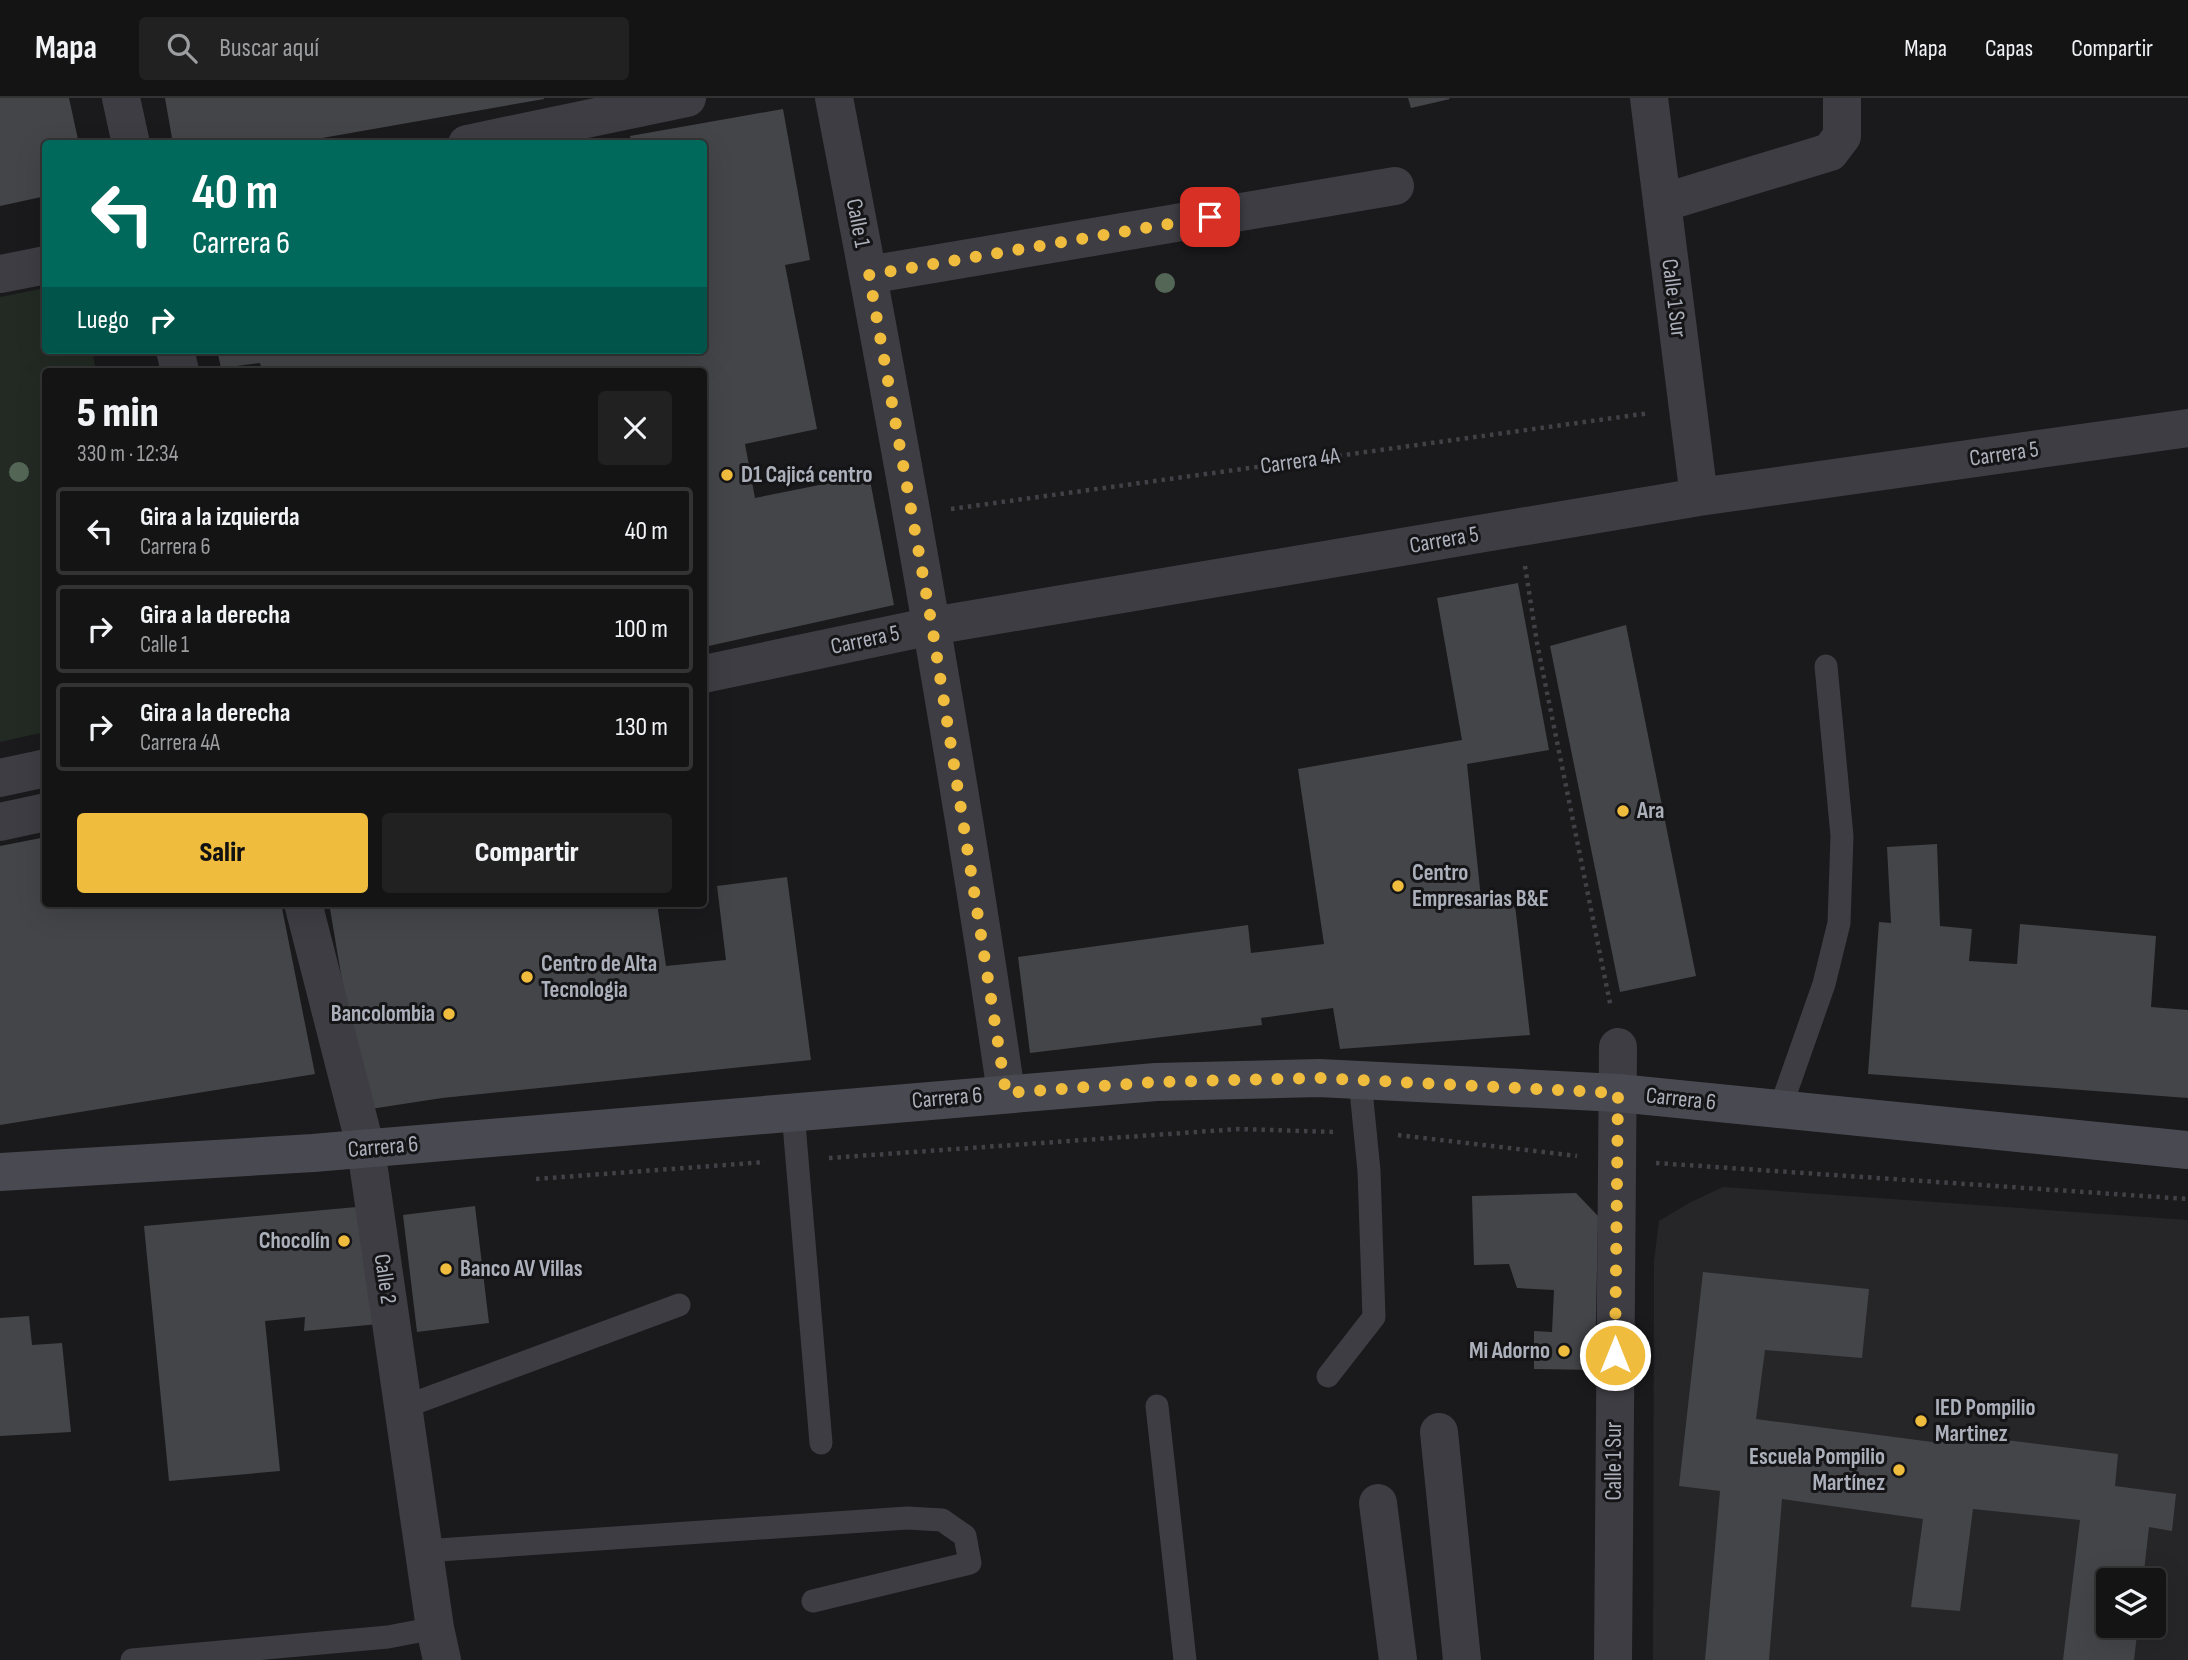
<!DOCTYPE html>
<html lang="es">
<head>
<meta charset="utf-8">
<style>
	body { margin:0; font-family:"Sofia Sans Condensed",sans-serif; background:#212122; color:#f1f3f6; height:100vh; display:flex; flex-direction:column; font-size:26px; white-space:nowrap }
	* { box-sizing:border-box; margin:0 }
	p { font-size:23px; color:#9d9ea0 }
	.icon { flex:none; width:38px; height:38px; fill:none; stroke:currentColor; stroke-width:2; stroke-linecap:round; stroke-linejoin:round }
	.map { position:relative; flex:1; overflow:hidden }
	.drawer { position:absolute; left:42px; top:270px; width:665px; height:539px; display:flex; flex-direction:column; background:#141415; border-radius:7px; box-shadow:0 7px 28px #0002,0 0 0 2px #333334 }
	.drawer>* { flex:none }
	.hud { position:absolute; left:42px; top:42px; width:665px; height:214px; border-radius:7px; box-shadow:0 7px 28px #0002,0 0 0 2px #333334; background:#00695c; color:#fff; overflow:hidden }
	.controls { position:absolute; left:2096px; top:1470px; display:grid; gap:14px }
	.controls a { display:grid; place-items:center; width:70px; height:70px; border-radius:7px; background:#141415; box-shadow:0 7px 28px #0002,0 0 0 2px #333334; font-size:35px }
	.pin { position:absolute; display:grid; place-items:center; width:60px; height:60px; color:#fff; margin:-30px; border-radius:14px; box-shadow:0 4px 10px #0006 }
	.me { position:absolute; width:77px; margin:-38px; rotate:0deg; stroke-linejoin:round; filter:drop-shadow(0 0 5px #0008) }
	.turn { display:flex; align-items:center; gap:24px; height:147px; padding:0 35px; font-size:32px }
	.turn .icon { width:91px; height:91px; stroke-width:2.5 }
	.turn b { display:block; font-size:49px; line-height:60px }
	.then { display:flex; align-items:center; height:66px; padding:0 35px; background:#0003; gap:14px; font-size:26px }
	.round { display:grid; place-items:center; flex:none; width:74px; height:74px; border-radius:7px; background:#212122 }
	.head { display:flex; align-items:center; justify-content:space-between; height:119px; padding:0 35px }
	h1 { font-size:42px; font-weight:800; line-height:52px }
	.primary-button { display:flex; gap:14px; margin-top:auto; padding:14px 35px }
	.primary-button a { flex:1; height:80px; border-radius:7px; background:#f0bc3e; color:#111; font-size:28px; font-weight:800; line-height:80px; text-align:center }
	.primary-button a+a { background:#212122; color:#f1f3f6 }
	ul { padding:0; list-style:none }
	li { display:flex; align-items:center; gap:21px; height:88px; margin:0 14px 10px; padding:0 21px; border:4px solid #333334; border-radius:7px }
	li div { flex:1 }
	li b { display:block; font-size:26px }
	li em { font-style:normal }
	header { display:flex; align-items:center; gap:42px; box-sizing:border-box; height:98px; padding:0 35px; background:#141415; border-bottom:2px solid #333334 }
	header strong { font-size:33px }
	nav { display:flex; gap:38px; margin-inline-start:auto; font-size:24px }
	.search { width:490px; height:63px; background:#212122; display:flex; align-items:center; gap:18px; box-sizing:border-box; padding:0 24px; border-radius:7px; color:#9d9ea0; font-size:26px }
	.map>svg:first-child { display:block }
	.built { fill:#262629; fill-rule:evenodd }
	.green { fill:#222a23 }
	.building { fill:#444549 }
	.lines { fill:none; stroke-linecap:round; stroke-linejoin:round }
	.path { stroke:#414248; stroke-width:4.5; stroke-dasharray:3.5 5; stroke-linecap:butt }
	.lane { stroke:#3d3d43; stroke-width:23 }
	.street { stroke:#3d3d43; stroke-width:38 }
	.secondary { stroke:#494a51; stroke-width:38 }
	.tree { fill:#546757 }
	.route { stroke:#f0bc3e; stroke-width:12; stroke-dasharray:0 21.6 }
	.poi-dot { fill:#f0bc3e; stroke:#151517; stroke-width:2.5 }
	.labels { text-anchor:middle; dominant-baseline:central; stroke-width:6; stroke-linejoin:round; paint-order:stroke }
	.street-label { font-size:23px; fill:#acb0bb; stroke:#151517 }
	.poi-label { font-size:23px; font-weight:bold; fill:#acb0bb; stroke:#151517; text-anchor:start }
</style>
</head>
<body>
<header>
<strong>Mapa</strong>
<div class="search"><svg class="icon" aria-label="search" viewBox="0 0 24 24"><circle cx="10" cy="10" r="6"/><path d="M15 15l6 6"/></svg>Buscar aquí</div>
<nav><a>Mapa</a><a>Capas</a><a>Compartir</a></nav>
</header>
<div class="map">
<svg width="2188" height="1562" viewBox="0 0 2188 1562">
	<rect width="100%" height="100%" fill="#1a1a1c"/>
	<path class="built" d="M1723 1089 2188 1122V1562H1653L1654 1163 1659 1123 1689 1105ZM2109 1482H2154V1528H2109Z"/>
	<path class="green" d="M45 190 46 252H92L96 273H46L45 634 0 644V199Z"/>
	<path class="building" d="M0 0H69L79 46H46V98L0 108Z
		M165 0H544V1L288 46H173Z
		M1408 0H1449L1450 1 1411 10Z
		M783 11 810 162 785 167 817 331 745 346 755 400 869 377 894 507 704 549V273H262L260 265 221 270 217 252H704V46H632L630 38Z
		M1518 485 1549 652 1467 666 1482 810 1515 807 1530 937 1340 951 1333 910 1261 920 1262 927 1030 955 1018 859 1248 827 1251 855 1324 846 1298 671 1462 642 1437 500Z
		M1626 527 1696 878 1620 894 1550 548Z
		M46 739V805H281L315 976 0 1027V748Z
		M1937 746 1940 828 1972 831 1969 863 2017 866 2020 826 2156 838 2151 909 2188 912V1000L1868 976 1879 824 1891 825 1887 749Z
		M787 779 811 962 442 1000 364 1012 329 805H657L666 868 726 862 717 788Z
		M1576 1095 1598 1118 1595 1272 1534 1271V1233L1552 1234 1554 1192 1517 1190 1509 1166 1474 1167 1472 1098Z
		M368 1108 379 1226 304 1233 305 1219 265 1223 280 1373 169 1383 144 1128Z
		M475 1108 489 1225 417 1234 403 1117Z
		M1703 1174 1869 1191 1862 1260 1765 1252 1756 1321 1940 1345 1942 1334 2118 1356 2115 1388 2176 1396 2172 1433 2149 1429 2143 1482H2109V1528H2138L2134 1562H2063L2080 1422 1973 1411 1960 1513 1911 1509 1923 1421 1782 1401 1769 1562H1705L1720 1393 1679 1388Z
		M29 1218 32 1247 62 1245 71 1334 0 1338V1220Z"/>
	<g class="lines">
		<path class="path" d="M951 411 1650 315
			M1525 468 1537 545 1611 910
			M1398 1037 1577 1058
			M829 1060 1239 1031 1334 1034
			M1656 1065 2188 1101
			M536 1081 765 1064"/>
		<path class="lane" d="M1780 1011 1824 886 1839 825 1842 738 1826 568
			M793 1014 821 1345
			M1328 1278 1374 1219 1369 1073 1360 982
			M1157 1308 1185 1562
			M404 1309 679 1207
			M424 1453 907 1420 942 1422 965 1438 970 1465 813 1503
			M132 1562 388 1539 435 1530"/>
		<path class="street" d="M121 0 131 46
			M834 0C898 330 958 662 1006 995
			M1649 0 1699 399
			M467 46 687 0
			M1662 105 1830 54 1842 38V0
			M0 176 46 167
			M868 177 1395 88
			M175 252 180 273
			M704 576 932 528 1699 399 2188 330
			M0 680 46 670
			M0 724 46 714
			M303 805 366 1051 435 1530 442 1562
			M1439 1334 1462 1562
			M1378 1405 1398 1562
			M1613 1562 1618 949"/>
		<path class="secondary" d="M0 1074 313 1055 1156 984 1319 980 1618 995 2188 1052"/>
	</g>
	<g class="tree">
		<circle cx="1165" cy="185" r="10"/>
		<circle cx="19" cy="374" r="10"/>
	</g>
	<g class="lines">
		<path class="route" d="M1210 119 869 177 932 528 1006 995 1156 984 1319 980 1618 995 1615 1257"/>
	</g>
	<g class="poi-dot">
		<circle cx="727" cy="377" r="7"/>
		<circle cx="1623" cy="713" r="7"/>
		<circle cx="1398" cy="788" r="7"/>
		<circle cx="527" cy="879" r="7"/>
		<circle cx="449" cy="916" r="7"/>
		<circle cx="344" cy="1143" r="7"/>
		<circle cx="446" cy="1171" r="7"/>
		<circle cx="1564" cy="1253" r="7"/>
		<circle cx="1921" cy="1323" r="7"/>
		<circle cx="1899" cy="1372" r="7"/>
	</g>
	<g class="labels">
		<g class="street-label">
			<text transform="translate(858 125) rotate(79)">Calle 1</text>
			<text transform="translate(1674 200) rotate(83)">Calle 1 Sur</text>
			<text transform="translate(2004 356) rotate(-8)">Carrera 5</text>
			<text transform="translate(1300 363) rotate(-8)">Carrera 4A</text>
			<text transform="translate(1444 442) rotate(-10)">Carrera 5</text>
			<text transform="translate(865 542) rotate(-12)">Carrera 5</text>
			<text transform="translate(947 1000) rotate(-5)">Carrera 6</text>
			<text transform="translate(1681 1001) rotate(6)">Carrera 6</text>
			<text transform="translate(383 1049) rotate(-5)">Carrera 6</text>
			<text transform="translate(385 1181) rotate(82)">Calle 2</text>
			<text transform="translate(1614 1363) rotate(-90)">Calle 1 Sur</text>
		</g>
		<g class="poi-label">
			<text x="741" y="377">D1 Cajicá centro</text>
			<text x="1637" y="713">Ara</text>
			<text x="1412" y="775">Centro<tspan x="1412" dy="26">Empresarias B&amp;E</tspan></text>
			<text x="541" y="866">Centro de Alta<tspan x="541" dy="26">Tecnologia</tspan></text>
			<text x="435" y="916" text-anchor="end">Bancolombia</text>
			<text x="330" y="1143" text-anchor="end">Chocolín</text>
			<text x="460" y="1171">Banco AV Villas</text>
			<text x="1550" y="1253" text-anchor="end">Mi Adorno</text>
			<text x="1935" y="1310">IED Pompilio<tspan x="1935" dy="26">Martinez</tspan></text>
			<text x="1885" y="1359" text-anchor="end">Escuela Pompilio<tspan x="1885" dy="26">Martínez</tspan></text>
		</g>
	</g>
</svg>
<div class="controls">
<a><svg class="icon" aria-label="layers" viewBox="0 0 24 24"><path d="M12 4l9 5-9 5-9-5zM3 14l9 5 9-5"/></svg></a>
</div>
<div class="pin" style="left:1210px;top:119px;background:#d93025"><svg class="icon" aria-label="arrive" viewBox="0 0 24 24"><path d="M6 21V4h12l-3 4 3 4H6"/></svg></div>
<svg class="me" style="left:1615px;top:1257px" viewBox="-20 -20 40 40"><circle r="17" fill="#f0bc3e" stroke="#fff" stroke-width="3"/><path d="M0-11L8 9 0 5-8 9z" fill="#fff"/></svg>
<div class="hud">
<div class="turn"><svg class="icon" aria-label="left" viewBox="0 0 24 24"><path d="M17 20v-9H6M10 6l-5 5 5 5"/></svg><div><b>40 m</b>Carrera 6</div></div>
<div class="then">Luego<svg class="icon" aria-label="right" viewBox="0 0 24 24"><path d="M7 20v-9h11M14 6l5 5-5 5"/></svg></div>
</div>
<section class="drawer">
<div class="head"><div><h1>5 min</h1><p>330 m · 12:34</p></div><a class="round"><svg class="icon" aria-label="close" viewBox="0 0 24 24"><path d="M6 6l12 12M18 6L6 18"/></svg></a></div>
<ul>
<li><svg class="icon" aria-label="left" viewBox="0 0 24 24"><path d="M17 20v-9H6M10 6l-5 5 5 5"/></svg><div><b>Gira a la izquierda</b><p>Carrera 6</p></div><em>40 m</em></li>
<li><svg class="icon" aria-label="right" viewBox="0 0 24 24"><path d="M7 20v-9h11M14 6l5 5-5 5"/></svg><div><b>Gira a la derecha</b><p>Calle 1</p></div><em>100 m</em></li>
<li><svg class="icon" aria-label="right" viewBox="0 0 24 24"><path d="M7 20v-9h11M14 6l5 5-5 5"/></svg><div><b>Gira a la derecha</b><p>Carrera 4A</p></div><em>130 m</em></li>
</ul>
<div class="primary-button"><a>Salir</a><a>Compartir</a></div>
</section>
</div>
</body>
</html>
